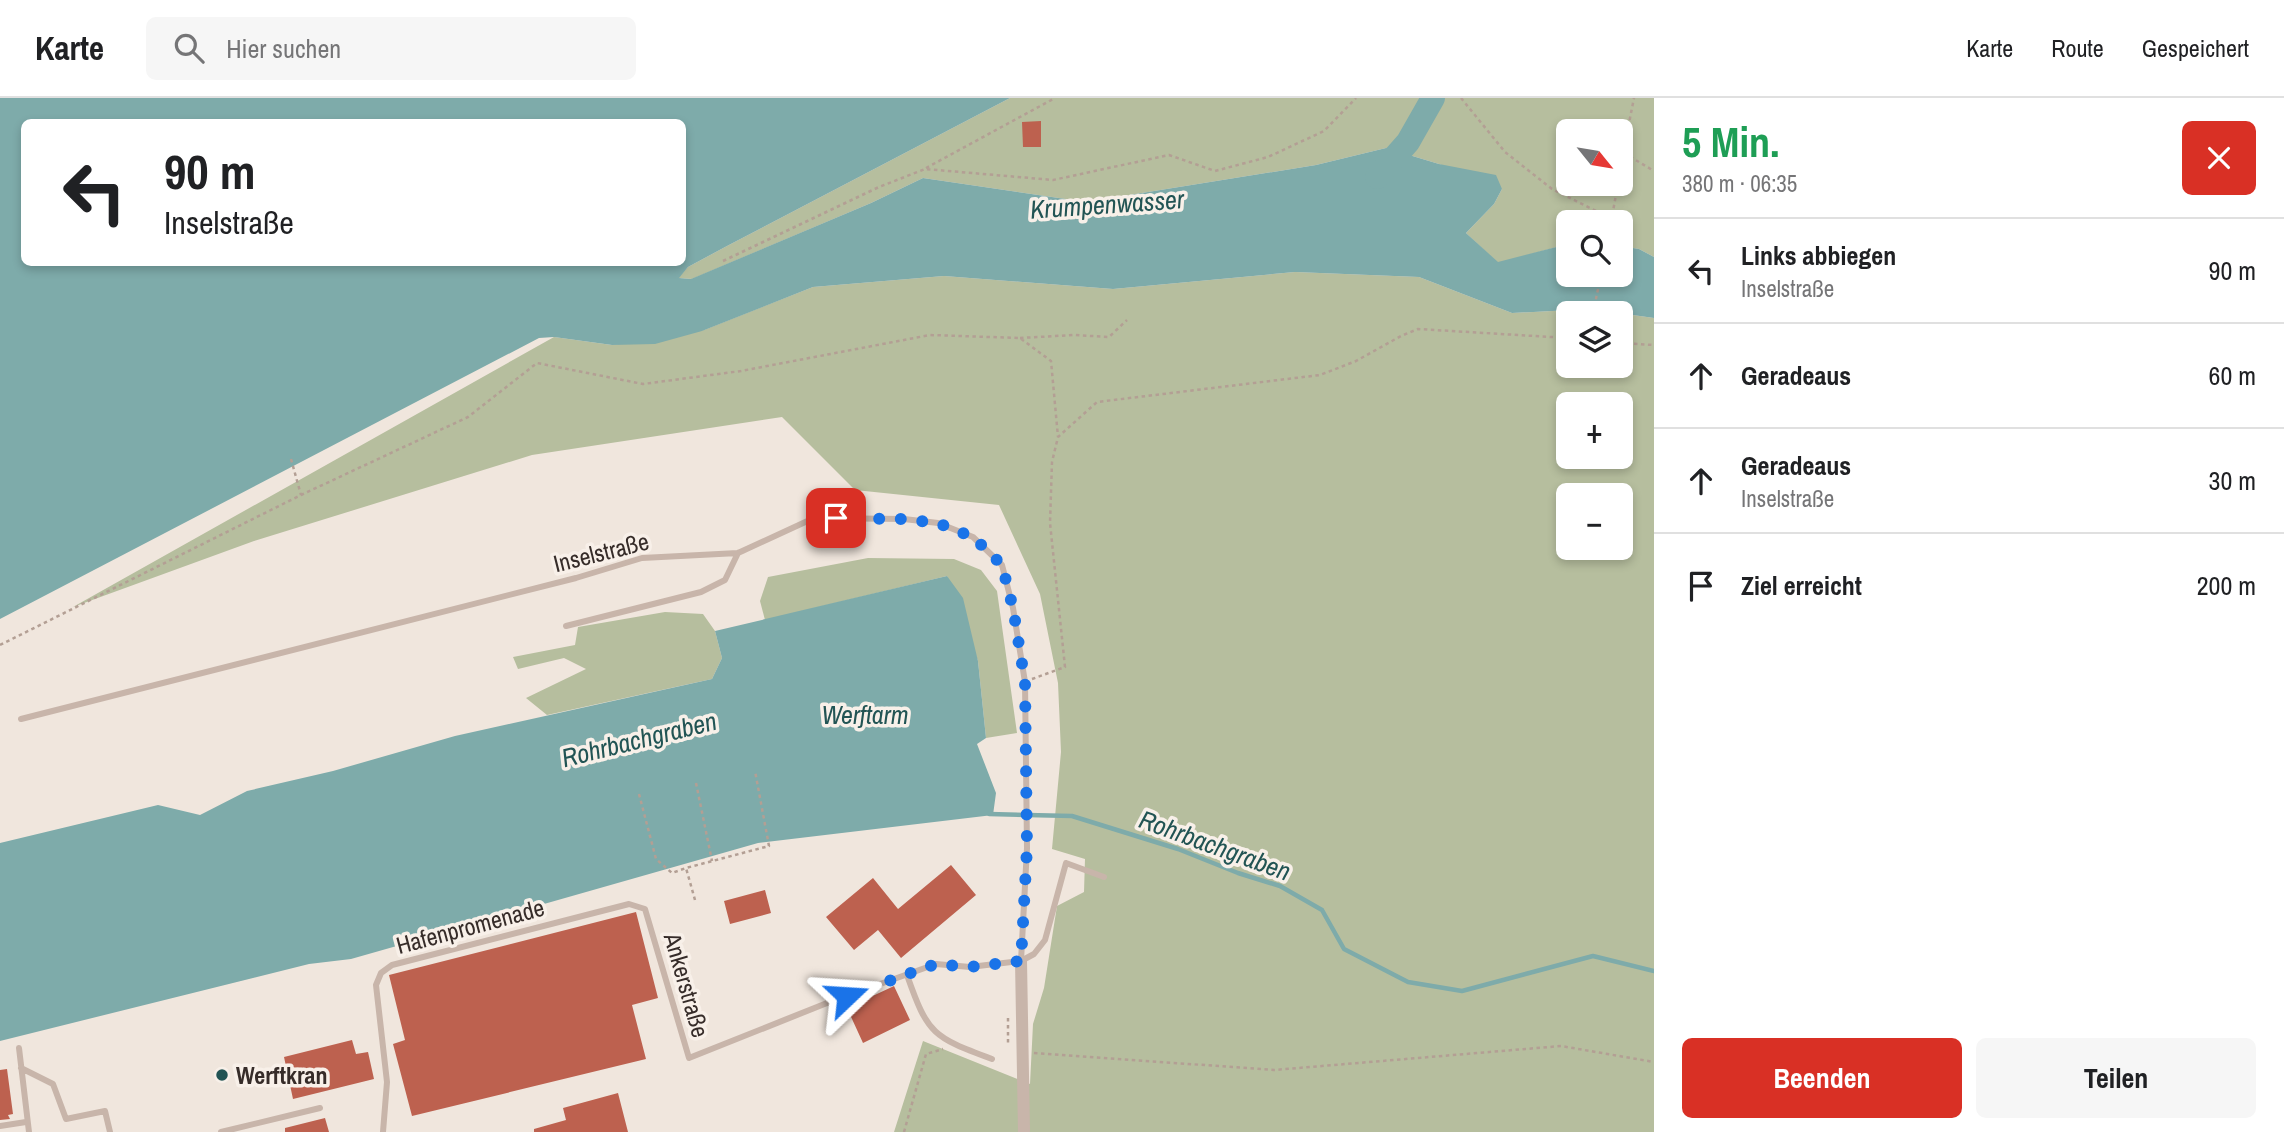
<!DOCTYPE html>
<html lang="de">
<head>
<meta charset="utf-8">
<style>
	body { margin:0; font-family:"Archivo Narrow",sans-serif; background:#f6f6f6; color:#202124; height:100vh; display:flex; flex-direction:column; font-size:26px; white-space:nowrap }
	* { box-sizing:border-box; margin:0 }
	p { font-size:23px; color:#757577 }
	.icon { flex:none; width:38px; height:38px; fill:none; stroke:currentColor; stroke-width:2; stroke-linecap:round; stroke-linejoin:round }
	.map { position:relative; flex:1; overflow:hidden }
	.details { display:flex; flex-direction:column; background:#fff; width:630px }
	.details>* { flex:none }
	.hud { position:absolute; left:21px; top:21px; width:665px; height:147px; border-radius:10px; box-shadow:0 4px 10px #0003; background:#fff; color:#202124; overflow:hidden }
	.needle { width:46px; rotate:120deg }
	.fabs { position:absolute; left:1556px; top:21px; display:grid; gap:14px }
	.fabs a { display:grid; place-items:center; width:77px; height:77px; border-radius:10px; background:#fff; box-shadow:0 4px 10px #0003; font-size:35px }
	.pin { position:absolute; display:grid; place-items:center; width:60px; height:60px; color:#fff; margin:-30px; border-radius:14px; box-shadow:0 4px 10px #0006 }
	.me { position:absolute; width:77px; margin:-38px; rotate:70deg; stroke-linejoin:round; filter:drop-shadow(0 0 5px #0008) }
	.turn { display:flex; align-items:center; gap:24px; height:147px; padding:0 28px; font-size:32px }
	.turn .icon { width:91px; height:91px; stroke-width:2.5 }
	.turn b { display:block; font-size:49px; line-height:60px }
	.round { display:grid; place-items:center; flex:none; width:74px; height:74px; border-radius:10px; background:#f6f6f6 }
	.overview { display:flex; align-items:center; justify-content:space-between; height:119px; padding:0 28px }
	h1 { font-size:42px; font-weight:800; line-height:52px; color:#1e9e55 }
	.cta { display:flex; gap:14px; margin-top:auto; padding:14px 28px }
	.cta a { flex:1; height:80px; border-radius:10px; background:#d93025; color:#fff; font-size:28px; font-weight:800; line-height:80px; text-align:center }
	.cta a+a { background:#f6f6f6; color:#202124 }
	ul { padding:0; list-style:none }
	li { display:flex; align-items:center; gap:21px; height:105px; padding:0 28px; border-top:2px solid #e0e0e0 }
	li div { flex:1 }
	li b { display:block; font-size:26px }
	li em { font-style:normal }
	header { display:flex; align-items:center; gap:42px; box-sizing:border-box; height:98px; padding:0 35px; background:#fff; border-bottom:2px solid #e0e0e0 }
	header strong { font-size:33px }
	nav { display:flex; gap:38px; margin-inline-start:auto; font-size:24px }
	.search { width:490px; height:63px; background:#f6f6f6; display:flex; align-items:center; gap:18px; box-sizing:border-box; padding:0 24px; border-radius:10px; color:#757577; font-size:26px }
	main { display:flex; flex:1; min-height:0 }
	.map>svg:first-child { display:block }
	.green { fill:#b6be9e; fill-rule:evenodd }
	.water { fill:#7eabaa; fill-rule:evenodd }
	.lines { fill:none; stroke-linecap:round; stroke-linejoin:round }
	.stream { stroke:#7eabaa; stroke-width:4.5 }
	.river { stroke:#7eabaa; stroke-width:24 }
	.building { fill:#bd614f }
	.path { stroke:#b39f94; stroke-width:2.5; stroke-dasharray:3.5 3.5; stroke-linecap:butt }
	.lane { stroke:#c8b5aa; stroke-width:6 }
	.street { stroke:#c8b5aa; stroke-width:12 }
	.route { stroke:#1a73e8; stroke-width:12; stroke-dasharray:0 21.6 }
	.poi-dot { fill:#225454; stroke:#f8f0e9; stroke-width:2.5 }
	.labels { text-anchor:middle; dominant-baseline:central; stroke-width:7; stroke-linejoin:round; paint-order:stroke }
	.street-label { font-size:24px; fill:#362c29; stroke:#f8f0e9 }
	.poi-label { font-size:24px; font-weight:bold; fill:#362c29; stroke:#f8f0e9; text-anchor:start }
	.water-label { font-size:26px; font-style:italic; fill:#225454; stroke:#f8f0e9 }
</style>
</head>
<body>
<header>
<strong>Karte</strong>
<div class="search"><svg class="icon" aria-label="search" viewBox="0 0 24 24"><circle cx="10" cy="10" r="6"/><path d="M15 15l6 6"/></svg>Hier suchen</div>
<nav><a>Karte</a><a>Route</a><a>Gespeichert</a></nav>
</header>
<main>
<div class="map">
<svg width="1654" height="1034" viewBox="0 0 1654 1034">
	<rect width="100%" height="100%" fill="#f0e6dd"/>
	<path class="green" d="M1010 0H1654V159L1639 151 1621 148 1620 124H1568V146L1498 165 1466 135 1494 106 1502 91 1439 66 1386 50 1316 67 1086 104 923 80 871 105 692 181 678 180 688 169 727 148ZM1568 33H1620V86H1568Z
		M1295 174 1419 179 1512 215 1590 211 1654 220V1034H894L923 943 1030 986 1033 926 1044 890 1057 808 1084 794 1085 761 1052 751 1061 654 1058 585 1040 496 999 407 855 392 782 319 532 357 254 443 73 509 554 239 612 247 704 232 813 189 944 178 1113 191ZM1568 215H1620V268H1568ZM1568 306H1620V359H1568ZM1568 397H1620V450H1568Z
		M868 460 954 461 981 472 997 493 1017 635 986 640 978 563 947 478 765 522 760 503 768 479Z
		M665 514 703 516 715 533 722 560 712 581 547 617 526 600 586 571 564 560 518 571 513 559 575 547 578 529Z"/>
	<path class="water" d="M0 0H1010L727 148 688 169 679 180 691 181 871 105 923 80 1086 104 1316 67 1386 50 1439 66 1496 77 1502 91 1494 106 1466 135 1498 164 1568 146V177H1620L1621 148 1639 151 1654 159V220L1590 211 1512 215 1419 179 1295 174 1113 191 944 178 813 189 702 233 655 246 612 247 554 239 539 240 0 521ZM24 24H682V164H24Z
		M947 478 963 500 978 563 986 640 977 646 996 695 993 717 758 745 351 861 309 866 0 943V745L158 707 200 717 247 693 333 673 455 638 712 581 722 560 715 533Z"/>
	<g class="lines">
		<path class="stream" d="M989 716 1072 718 1178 751 1238 775 1280 788 1322 812 1344 851 1408 884 1462 893 1593 858 1654 873"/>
		<path class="river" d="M1377 79 1408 44 1433 0"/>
	</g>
	<path class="building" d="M1041 23V49H1023L1022 24Z
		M951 767 976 797 901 860 878 832 854 852 826 819 873 780 898 811Z
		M765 792 771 815 730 826 724 803Z
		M636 814 658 900 632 907 646 961 412 1018 393 946 405 942 389 877Z
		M894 888 910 922 863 945 847 910Z
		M352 942 356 956 368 954 374 981 293 1001 284 959Z
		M7 971 13 1016 8 1017 10 1021 0 1022V972Z
		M618 995 628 1034H534V1031L566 1022 563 1010Z
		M325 1020 329 1034H285V1030Z"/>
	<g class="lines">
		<path class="path" d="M1461 0 1505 54 1552 91 1612 121
			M1624 55 1654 73
			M926 70 1055 0
			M1620 70 1634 0
			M1611 124 1618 86
			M723 163 879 89 925 71 1053 82 1169 57 1215 73 1268 59 1324 33 1356 0
			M1593 215 1601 177
			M1020 240 1074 237 1109 239 1127 222
			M1620 245 1654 247
			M291 361 301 397
			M0 547 301 397 468 319 537 265 643 286 741 273 930 237 1020 240 1051 263 1058 339
			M1032 581 1065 569 1050 425 1052 364 1058 339 1097 304 1320 277 1356 263 1401 238 1418 231 1568 240
			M696 685 712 763
			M639 696 656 761 672 775 686 770
			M695 802 686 770 769 748 755 673
			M1008 920V948
			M1034 955 1274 972 1561 948 1654 964
			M904 1034 926 956 943 951"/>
		<path class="lane" d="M566 528 701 494 725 482 738 455
			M21 621 576 480 642 460 738 455 814 420 904 421 938 425 973 439 1002 467 1013 510 1025 584 1027 750 1021 863
			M907 877C928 937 933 939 992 961
			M19 950 29 1034
			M21 970 53 986 66 1021 105 1013 110 1034
			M0 1028 26 1024
			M221 1034 320 1010
			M383 1034 387 984 376 887 381 875 392 867 629 806 645 811 689 960 827 905 936 866 970 869 1021 863 1034 856 1045 842 1066 765 1104 779"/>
		<path class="street" d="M1021 863 1024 1034"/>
	</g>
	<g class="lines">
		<path class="route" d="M836 420 904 421 938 425 973 439 1002 467 1013 510 1025 584 1027 750 1021 863 970 869 936 866 847 898"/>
	</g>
	<circle class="poi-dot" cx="222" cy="977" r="7"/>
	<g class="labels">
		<g class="street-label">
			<text transform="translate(601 454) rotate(-14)">Inselstraße</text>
			<text transform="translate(470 828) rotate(-15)">Hafenpromenade</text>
			<text transform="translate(687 887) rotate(74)">Ankerstraße</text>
		</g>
		<g class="poi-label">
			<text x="236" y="977">Werftkran</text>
		</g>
		<g class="water-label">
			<text transform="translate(1107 106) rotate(-4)">Krumpenwasser</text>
			<text x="865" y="616">Werftarm</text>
			<text transform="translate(639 641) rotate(-14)">Rohrbachgraben</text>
			<text transform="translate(1215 747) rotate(20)">Rohrbachgraben</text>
		</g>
	</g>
</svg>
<div class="fabs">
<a><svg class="needle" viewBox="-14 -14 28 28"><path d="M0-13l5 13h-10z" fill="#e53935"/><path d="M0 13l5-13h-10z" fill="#757577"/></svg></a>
<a><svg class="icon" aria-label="search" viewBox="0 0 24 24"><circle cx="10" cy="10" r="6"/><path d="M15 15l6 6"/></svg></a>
<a><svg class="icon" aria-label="layers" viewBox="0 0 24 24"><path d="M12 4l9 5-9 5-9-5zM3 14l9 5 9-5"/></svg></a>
<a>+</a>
<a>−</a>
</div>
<div class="pin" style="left:836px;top:420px;background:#d93025"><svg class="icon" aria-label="arrive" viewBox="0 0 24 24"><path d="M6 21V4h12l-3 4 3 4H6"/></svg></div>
<svg class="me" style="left:847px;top:898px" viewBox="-20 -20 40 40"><path d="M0-17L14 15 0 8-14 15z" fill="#1a73e8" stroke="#fff" stroke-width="4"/></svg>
<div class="hud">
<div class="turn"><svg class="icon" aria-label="left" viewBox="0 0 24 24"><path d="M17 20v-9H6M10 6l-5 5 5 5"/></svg><div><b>90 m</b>Inselstraße</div></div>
</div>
</div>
<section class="details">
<div class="overview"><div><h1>5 Min.</h1><p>380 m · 06:35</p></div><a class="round" style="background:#d93025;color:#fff"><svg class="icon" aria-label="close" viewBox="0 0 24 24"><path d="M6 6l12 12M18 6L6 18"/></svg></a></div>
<ul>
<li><svg class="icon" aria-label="left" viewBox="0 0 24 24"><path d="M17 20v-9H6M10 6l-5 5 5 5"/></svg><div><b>Links abbiegen</b><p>Inselstraße</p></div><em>90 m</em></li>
<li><svg class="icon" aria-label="ahead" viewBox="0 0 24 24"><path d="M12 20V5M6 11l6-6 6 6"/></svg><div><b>Geradeaus</b></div><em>60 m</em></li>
<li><svg class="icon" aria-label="ahead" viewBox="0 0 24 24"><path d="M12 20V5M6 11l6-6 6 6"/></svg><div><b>Geradeaus</b><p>Inselstraße</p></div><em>30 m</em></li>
<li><svg class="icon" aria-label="arrive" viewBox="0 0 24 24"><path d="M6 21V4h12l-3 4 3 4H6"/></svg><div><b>Ziel erreicht</b></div><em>200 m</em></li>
</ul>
<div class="cta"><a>Beenden</a><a>Teilen</a></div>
</section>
</main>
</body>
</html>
